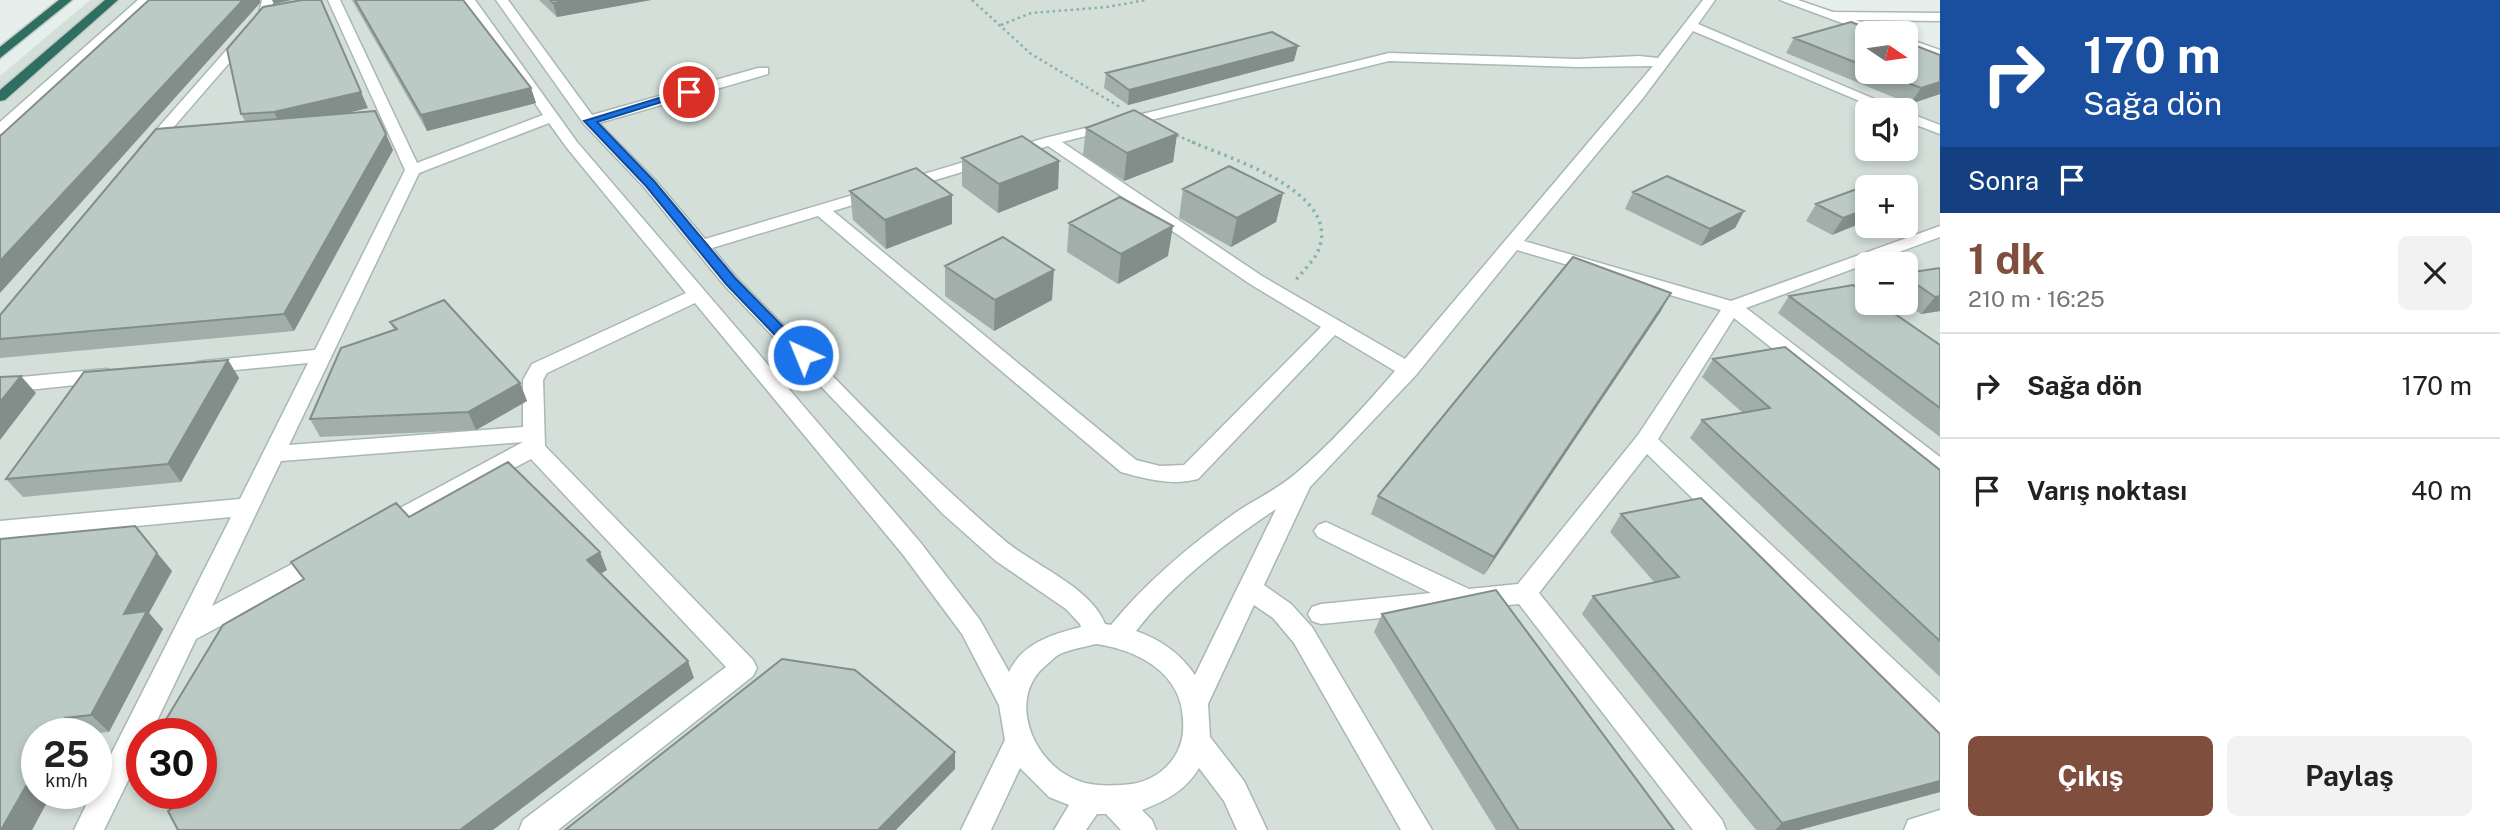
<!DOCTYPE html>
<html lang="tr">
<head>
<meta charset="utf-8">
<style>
	body { margin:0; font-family:"Public Sans",sans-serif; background:#f2f2f2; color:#222; height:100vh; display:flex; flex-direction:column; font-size:26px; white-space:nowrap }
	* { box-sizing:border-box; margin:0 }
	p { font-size:23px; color:#767676 }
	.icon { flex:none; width:38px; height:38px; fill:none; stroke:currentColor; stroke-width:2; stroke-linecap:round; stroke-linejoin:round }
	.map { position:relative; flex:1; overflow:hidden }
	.sheet { display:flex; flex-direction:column; background:#fff; width:560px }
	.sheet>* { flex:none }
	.hud { background:#1a4fa0; color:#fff; overflow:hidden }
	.needle { width:46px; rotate:103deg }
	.buttons { position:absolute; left:1855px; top:21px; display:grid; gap:14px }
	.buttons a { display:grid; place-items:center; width:63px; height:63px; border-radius:10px; background:#fff; box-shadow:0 4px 10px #0003; font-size:35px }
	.speed { position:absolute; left:21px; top:718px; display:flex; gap:14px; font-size:35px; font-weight:700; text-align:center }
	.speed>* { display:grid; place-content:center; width:91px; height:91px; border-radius:50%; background:#fff; box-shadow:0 4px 10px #0003; line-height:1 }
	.speed small { font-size:18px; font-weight:400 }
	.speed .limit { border:10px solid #d22; background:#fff; color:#111 }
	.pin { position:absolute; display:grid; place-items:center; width:60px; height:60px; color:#fff; margin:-30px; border:4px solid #fff; border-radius:50%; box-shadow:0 2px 7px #0007 }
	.me { position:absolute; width:77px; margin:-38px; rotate:316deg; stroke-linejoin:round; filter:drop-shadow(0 0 5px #0008) }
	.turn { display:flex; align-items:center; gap:24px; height:147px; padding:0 28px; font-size:32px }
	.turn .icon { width:91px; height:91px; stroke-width:2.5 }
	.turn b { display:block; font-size:49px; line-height:60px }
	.then { display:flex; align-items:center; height:66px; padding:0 28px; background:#0003; gap:14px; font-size:26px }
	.round { display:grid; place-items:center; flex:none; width:74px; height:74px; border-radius:10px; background:#f2f2f2 }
	.headline { display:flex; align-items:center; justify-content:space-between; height:119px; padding:0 28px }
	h1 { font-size:42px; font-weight:700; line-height:52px; color:#804e3d }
	.action { display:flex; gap:14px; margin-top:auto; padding:14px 28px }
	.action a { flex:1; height:80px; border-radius:10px; background:#804e3d; color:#fff; font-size:28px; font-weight:700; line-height:80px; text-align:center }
	.action a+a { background:#f2f2f2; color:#222 }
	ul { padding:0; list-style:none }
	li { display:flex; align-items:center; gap:21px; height:105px; padding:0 28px; border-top:2px solid #e0e0e0 }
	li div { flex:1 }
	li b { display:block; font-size:26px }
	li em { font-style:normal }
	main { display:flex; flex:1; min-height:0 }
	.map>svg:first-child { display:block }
	.built { fill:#d4dfda; fill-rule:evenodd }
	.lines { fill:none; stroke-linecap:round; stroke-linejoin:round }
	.minor-casing { stroke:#a8b8b2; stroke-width:3 }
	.highway-casing { stroke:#c2cac8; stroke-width:3 }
	.path-far1 { stroke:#86b3a5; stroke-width:2.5; stroke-dasharray:2.5 3.5; stroke-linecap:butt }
	.path { stroke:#86b3a5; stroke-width:3.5; stroke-dasharray:2.5 4.5; stroke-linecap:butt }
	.minor { fill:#fff; fill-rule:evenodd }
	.highway { fill:#2f6f62; fill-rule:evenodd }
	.wall { fill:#a1aea9 }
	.shaded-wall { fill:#838d89 }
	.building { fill:#bbcac4; stroke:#838d89; stroke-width:2 }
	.route { fill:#1a73e8; stroke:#114b97; stroke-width:2 }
</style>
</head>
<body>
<main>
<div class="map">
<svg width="1940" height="830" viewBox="0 0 1940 830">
	<rect width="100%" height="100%" fill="#e6efeb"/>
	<path class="built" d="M90 0H1787L1867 33V72H1906L1940 55V830H0V76ZM1867 110H1906V149H1867ZM1867 187H1906V226H1867ZM1867 264H1906V303H1867ZM37 733H96V793H37ZM142 733H201V793H142Z"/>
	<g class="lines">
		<g class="minor-casing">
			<path id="minor" d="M138 0H151L5 133 0 134V122Z
				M262 0H274L269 17 152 152H142L139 149 142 146 259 13Z
				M328 0H340L417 163 543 115 463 0H475L577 142 920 542 980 620 1009 672C1022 643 1053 634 1081 627L1080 624 1066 609 996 561 943 514 724 285 644 187 584 124 496 0H508L592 115 758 68H768V74L599 123 656 181 705 239 1045 138 1389 53 1577 59 1639 56 1658 58 1703 0H1715L1698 24 1900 110H1881L1693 31 1643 98 1524 241 1731 301 1940 226V237L1746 308 1940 457V477L1932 475 1734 318 1658 439 1940 703V733L1930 730 1647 454 1539 593 1722 820 1726 830H1693L1519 604 1321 624 1312 621 1308 614 1312 607 1321 604 1431 593 1318 537 1314 531 1318 525 1326 522 1469 589 1518 584 1638 435 1721 310 1517 250 1416 375 1310 487 1264 585 1291 604 1312 627 1432 830H1401L1294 643 1273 618 1254 605 1208 704 1210 737 1244 781 1267 830H1237L1224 801 1199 768C1185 791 1167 800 1142 810L1152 820 1156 830H1121L1106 814H1097L1086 830H1054L1069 805 1049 797 1020 768 991 830H961L1005 740 999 705 962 634 904 556 695 303 547 373 543 380 545 446 753 660 757 668 753 676 558 830H519L523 820 726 667 531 459 392 533 384 536 376 533 372 527 376 521 523 442 281 461 212 606 315 552 324 550 333 552 336 559 333 566 196 639 151 733H142V752L104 830H74L92 793H96V784L231 517 0 539V521L240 499 308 363 204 373 197 372 194 367 197 362 204 361 315 350 405 170ZM1389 61 1577 67 1653 66 1405 359 1262 276 1062 142ZM549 123 567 148 686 293 532 364 523 380V427L289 445 419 173ZM1048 146 1250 284 1321 327 1184 465 1160 466 1136 460 833 211ZM818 216 1121 472C1146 479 1172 486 1198 479L1335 335 1395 371C1364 407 1330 445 1294 475 1276 490 1254 500 1235 513 1189 546 1147 581 1111 625L1105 624C1091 587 1033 565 1004 540 909 459 824 366 736 277L712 248ZM1276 509 1195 675C1180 653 1161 640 1136 631 1174 582 1225 543 1276 509ZM1096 644C1138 650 1182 673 1183 720 1184 733 1182 745 1175 756 1163 775 1144 784 1122 785 1103 786 1087 786 1070 777 1032 758 1008 699 1044 667 1049 663 1054 657 1060 654 1071 649 1084 647 1096 644Z
				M1780 0H1798L1833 12 1940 13V21L1856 20 1887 33H1869Z
				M1906 38 1940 50V58L1906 46Z
				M1906 112 1940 125V134L1906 121Z
				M106 369 113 371 116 376 113 381 0 393V379Z
				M1940 810V830H1904L1908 820Z"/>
		</g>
		<g class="highway-casing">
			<path id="highway" d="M59 0H72L0 58V47Z
				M105 0H118L5 100 0 101V90Z"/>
		</g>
		<path class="path-far1" d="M972 0 1031 54 1120 107
			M1001 25 1031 13 1107 7 1146 0
			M1171 133 1197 144"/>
		<path class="path" d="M1192 142C1231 159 1336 190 1320 246 1317 258 1303 271 1295 281"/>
		<use href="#minor" class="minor"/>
		<use href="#highway" class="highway"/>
	</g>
	<path class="wall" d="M352 0H463L531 88 536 103 427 131Z
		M539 0H651L557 17Z
		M1867 33V72H1906L1940 94 1910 104 1786 53 1794 38Z
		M1294 61 1128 105 1104 88 1106 73Z
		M368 108 343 114 393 150 294 331 0 358V315L245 121 241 114Z
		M1086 128 1177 134 1173 162 1124 181 1083 155Z
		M962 158 1059 161 1058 189 998 213 962 186Z
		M1183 189 1283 193 1276 222 1231 247 1179 218Z
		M1867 189 1832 235 1806 221 1816 204Z
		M850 191 952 224 886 249 853 220Z
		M1633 192 1744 211 1735 228 1701 246 1625 209Z
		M1069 223 1168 256 1118 284 1067 252Z
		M945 266 1052 300 994 331 945 296Z
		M1940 268V311L1921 314 1905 303H1906V273Z
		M1789 296 1940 345V437L1778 313Z
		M1661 311 1484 575 1371 514 1378 496Z
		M390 322 520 383 527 401 476 430 320 437 310 419 394 330Z
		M1713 359 1940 470V677L1690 438 1702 420 1743 413 1702 377Z
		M228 360 239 378 181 482 23 497 6 479Z
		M1621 514 1940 792 1799 830H1756L1582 614 1593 596 1655 583 1610 532Z
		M135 526 172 571 149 613 163 629 109 732 96 733H37V793H52L32 830H0V539Z
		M1382 614 1674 830H1496L1374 632Z"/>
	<path class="shaded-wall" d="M243 0H260V3L0 293V261Z
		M272 0H292L274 4Z
		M570 0H651L557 17 553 3Z
		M1298 46 1294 61 1128 105 1129 90Z
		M1940 82V94L1910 104 1921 88Z
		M531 88 536 103 427 131 421 115Z
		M361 92 368 108 282 128 274 112Z
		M386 134 393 150 294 331 284 314Z
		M1177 134 1173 162 1124 181 1127 153Z
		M1059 161 1058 189 998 213 999 184Z
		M1283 193 1276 222 1231 247 1237 218Z
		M952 195V224L886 249 885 220Z
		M1867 209V221L1832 235 1843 218Z
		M1744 211 1735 228 1701 246 1710 229Z
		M1173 226 1168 256 1118 284 1121 254Z
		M1054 270 1052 300 994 331 995 300Z
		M1671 293 1661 311 1484 575 1494 557Z
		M1940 296V311L1921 314 1935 297Z
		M228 360 239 378 181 482 168 464Z
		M21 376 36 393 0 440V402Z
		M520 383 527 401 476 430 468 412Z
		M600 552 607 570 594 578 587 560Z
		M157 553 172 571 149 613 163 629 109 732 91 715 124 614Z
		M688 661 694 678 493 830H460Z
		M65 718 82 733H56Z
		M955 752V769L896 830H878Z
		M37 767V793H52L32 830H1Z
		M1940 781V792L1799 830H1775L1782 823Z"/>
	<path class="building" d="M149 0H243L0 261V136Z
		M302 0H321L361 92 274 112 241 114 227 49 263 7Z
		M355 0H463L531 88 421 115Z
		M550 0H570L553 3Z
		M1851 22 1881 33H1867V67L1794 38Z
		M1272 32 1298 46 1129 90 1106 73Z
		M1906 42 1940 55V82L1921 88 1879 72H1906Z
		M1134 110 1177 134 1127 153 1086 128Z
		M375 111 386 134 284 314 0 339V315L156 129Z
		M1022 136 1059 161 999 184 962 158Z
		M1229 166 1283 193 1237 218 1183 189Z
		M916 168 952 195 885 220 850 191Z
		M1667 176 1744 211 1710 229 1633 192Z
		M1862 187 1867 189V209L1843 218 1816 204Z
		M1120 197 1173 226 1121 254 1069 223Z
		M1003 237 1054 270 995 300 945 266Z
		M1573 257 1671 293 1494 557 1378 496Z
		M1940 268V296L1935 297 1906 277V273Z
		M1853 285 1867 295V303H1879L1940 345V408L1789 296Z
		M444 300 520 383 468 412 310 419 341 348 397 329 390 322Z
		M1785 347 1940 470V641L1702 420 1770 408 1713 359Z
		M228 360 168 464 6 479 84 372Z
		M21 376 0 402V377Z
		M508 462 600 552 587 560 688 661 460 830H178L168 811 196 793H201V733H166L162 726 223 625 304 579 291 562 396 503 409 517Z
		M1701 498 1940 734V781L1782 823 1593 596 1679 577 1621 514Z
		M135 526 157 553 124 614 147 611 91 715 65 718 56 733H37V767L1 830H0V539Z
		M1496 590 1674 830H1519L1382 614Z
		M782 659 855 670 955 752 878 830H565Z"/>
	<path class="route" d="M685 90 694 92 597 122 654 181 735 278 808 352 810 355 808 358H797L726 284 646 186 584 121Z"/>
</svg>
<div class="buttons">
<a><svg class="needle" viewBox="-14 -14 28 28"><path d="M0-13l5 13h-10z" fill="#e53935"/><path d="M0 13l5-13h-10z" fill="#767676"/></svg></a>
<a><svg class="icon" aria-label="sound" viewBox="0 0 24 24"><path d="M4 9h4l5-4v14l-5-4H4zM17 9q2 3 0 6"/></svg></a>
<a>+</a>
<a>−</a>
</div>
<div class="speed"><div>25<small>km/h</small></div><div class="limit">30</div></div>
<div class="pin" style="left:689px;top:92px;background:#d93025"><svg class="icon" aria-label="arrive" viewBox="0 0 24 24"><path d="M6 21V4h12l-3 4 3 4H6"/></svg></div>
<svg class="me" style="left:803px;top:355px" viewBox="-20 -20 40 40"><circle r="17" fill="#1a73e8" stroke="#fff" stroke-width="3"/><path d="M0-11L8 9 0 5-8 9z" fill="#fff"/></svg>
</div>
<section class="sheet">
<div class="hud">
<div class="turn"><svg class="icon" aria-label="right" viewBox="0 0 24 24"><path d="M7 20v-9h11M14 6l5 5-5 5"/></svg><div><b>170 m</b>Sağa dön</div></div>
<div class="then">Sonra<svg class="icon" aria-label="arrive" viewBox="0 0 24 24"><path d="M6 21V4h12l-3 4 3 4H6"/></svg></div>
</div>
<div class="headline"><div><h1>1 dk</h1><p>210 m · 16:25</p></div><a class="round"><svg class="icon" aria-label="close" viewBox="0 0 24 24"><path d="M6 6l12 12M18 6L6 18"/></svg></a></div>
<ul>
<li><svg class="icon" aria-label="right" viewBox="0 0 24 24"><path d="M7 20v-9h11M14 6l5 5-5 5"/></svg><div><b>Sağa dön</b></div><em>170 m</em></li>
<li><svg class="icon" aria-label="arrive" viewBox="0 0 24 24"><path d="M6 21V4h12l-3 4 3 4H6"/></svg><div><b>Varış noktası</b></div><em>40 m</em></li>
</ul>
<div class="action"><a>Çıkış</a><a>Paylaş</a></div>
</section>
</main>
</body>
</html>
